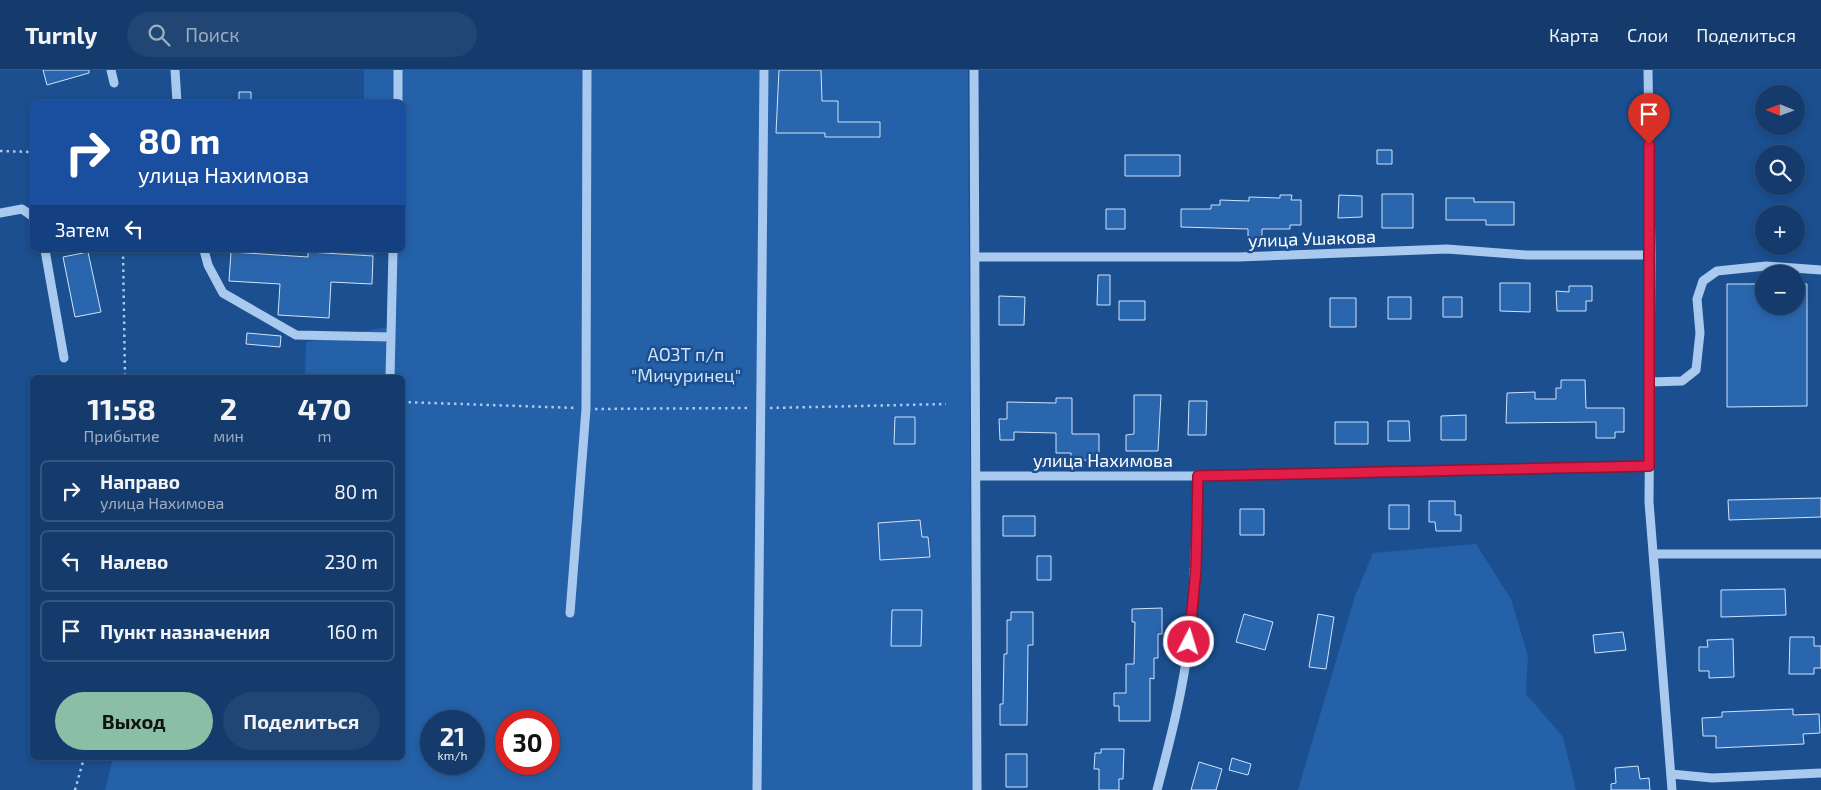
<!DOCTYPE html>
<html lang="ru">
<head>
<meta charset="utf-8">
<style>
	body { margin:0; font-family:"Exo 2",sans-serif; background:#214673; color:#f1f3f6; height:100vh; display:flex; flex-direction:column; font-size:19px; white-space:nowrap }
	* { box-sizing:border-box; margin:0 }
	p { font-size:16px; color:#9dadc1 }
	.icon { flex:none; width:28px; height:28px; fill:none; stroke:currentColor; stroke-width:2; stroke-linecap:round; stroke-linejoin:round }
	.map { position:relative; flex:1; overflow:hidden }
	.sheet { position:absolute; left:30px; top:305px; width:375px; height:385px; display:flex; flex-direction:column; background:#143b6b; border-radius:8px; box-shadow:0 2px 8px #0003,0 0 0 1px #33557e }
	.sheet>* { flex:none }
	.hud { position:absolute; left:30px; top:30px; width:375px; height:152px; border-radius:8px; box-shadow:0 2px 8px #0003,0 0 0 1px #33557e; background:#1a4fa0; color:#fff; overflow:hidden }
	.needle { width:32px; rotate:271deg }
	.fabs { position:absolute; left:1755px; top:15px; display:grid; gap:10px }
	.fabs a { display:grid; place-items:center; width:50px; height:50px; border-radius:50%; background:#143b6b; box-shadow:0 2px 8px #0003,0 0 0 1px #33557e; font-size:25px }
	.speed { position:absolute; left:420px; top:640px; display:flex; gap:10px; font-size:25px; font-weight:700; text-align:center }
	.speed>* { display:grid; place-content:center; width:65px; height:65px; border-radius:50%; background:#143b6b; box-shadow:0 2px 8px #0003,0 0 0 1px #33557e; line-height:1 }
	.speed small { font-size:12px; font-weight:400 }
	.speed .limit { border:8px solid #d22; background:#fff; color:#111 }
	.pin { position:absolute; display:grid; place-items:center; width:42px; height:42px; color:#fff; margin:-51px -21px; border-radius:50% 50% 50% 0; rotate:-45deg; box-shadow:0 0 5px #0007 }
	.pin .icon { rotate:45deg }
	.me { position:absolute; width:55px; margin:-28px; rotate:5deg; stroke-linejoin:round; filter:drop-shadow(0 0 4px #0008) }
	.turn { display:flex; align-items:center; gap:18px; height:105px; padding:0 25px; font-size:22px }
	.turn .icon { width:65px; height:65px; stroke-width:2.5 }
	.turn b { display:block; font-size:35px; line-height:42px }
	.then { display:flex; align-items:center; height:48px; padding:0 25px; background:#0003; gap:10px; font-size:19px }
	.eta { display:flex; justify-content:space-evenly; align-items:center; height:85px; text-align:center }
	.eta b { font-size:30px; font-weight:700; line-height:35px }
	.action { display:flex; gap:10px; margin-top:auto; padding:10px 25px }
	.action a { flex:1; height:58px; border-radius:30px; background:#8abfa5; color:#111; font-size:20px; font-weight:700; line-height:58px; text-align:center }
	.action a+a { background:#214673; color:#f1f3f6 }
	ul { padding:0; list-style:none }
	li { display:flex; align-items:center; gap:15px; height:62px; margin:0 10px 8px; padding:0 15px; border:2px solid #33557e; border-radius:8px }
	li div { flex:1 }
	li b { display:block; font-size:19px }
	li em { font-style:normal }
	header { display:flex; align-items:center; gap:30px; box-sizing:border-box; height:70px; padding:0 25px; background:#143b6b; border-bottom:1px solid #33557e }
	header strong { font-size:24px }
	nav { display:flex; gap:28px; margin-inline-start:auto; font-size:18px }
	.search { width:350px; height:45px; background:#214673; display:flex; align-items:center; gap:12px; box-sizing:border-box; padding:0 18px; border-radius:28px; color:#9dadc1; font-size:19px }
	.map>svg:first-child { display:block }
	.green { fill:#2461a8; fill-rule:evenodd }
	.building { fill:#2a66ad; stroke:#cfe3fa }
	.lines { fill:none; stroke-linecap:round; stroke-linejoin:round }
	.path { stroke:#a9c9ee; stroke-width:2.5; stroke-dasharray:2.5 4; stroke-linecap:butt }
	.minor { stroke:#a9c9ee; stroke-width:9 }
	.route-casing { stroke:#92132f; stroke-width:12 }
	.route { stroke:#e11d48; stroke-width:9 }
	.labels { text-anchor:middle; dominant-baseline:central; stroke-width:5; stroke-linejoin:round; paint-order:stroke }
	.street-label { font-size:18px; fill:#fff; stroke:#1b4f8f }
	.park-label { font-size:18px; fill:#cfe3fa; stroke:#1b4f8f }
</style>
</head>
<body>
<header>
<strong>Turnly</strong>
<div class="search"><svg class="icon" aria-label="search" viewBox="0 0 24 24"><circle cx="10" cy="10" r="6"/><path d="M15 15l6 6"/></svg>Поиск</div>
<nav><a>Карта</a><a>Слои</a><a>Поделиться</a></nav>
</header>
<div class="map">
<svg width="1821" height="720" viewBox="0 0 1821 720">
	<rect width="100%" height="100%" fill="#1b4f8f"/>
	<path class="green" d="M364 0H968L972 720H105L113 688H402V308L305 307 306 272 388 257 390 180H402V32H364ZM431 651H474V694H431ZM506 651H549V694H506Z
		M309 180H381L373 186 308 182Z
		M1476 474 1511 529 1528 586 1526 624 1563 667 1576 720H1298L1355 526 1373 483Z"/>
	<path class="building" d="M43 0H89V3L47 15Z
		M779 0H821L822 31H838V52H880V67H825V63H776Z
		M239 22H251V32H239Z
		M1377 80H1392V94H1377Z
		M1125 85H1180V106H1125Z
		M1382 124H1413V158H1382Z
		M1280 125H1292L1291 130H1301V155H1290V159H1262V172H1248V159L1181 157V139H1211V135H1220V130L1249 131V127L1280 128Z
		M1339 125 1362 126V147L1338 148Z
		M1446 128H1474V132H1514V155H1486V150H1446Z
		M1106 139H1125V159H1106Z
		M88 182 101 242 75 247 63 187Z
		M231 182 308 187V182L373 186 372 214 331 212 329 248 278 245 280 214 229 211Z
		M1098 205H1110V235H1097Z
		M1500 213H1530V242L1500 241Z
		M1727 214H1764V236H1796V214H1807V336L1727 337Z
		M1569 216H1592V231H1586V241H1557L1556 221 1569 222Z
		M999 226 1025 227 1024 255H999Z
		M1388 227H1411V249H1388Z
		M1443 227H1462V247H1443Z
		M1330 228H1356V257H1330Z
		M1119 231H1145V250H1119Z
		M247 263 281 266 280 277 246 274Z
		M1561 310H1585L1586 338H1624V362H1615V368H1596V352L1506 353 1507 323 1535 322V329H1556V318H1561Z
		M1134 325H1161L1158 381H1126V365L1134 364Z
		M1056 328H1072V364H1099V390H1071V383H1056V363L1014 362V370H1000L999 349H1007V332L1056 333Z
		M1189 331H1207L1206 365H1188Z
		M1466 345V370H1441V346Z
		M895 347H915V374H894Z
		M1388 351H1409L1410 371H1388Z
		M1335 352H1368V374H1335Z
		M1821 428V447L1729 450 1728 430Z
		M1429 431H1455V445H1461V461H1436L1435 452H1429Z
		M1389 435H1409V459H1389Z
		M1240 439H1264V465H1240Z
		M1003 446H1035V466H1003Z
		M920 450 922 467H928L930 487 880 490 878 453Z
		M1037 486H1051V510H1037Z
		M1785 519 1786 545 1721 547V520Z
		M1162 538V564H1158V588H1154V609L1150 608V651H1119V636H1114V623H1126V594H1134L1135 552H1132V539Z
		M892 540H922L921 576H891Z
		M1011 542H1033V575H1028L1027 655H1000V634H1003L1004 584H1007V550H1011Z
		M1244 544 1273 552 1265 580 1236 572Z
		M1318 544 1334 547 1326 599 1309 597Z
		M1623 562 1626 580 1595 583 1593 565Z
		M1790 567H1814V576H1821V598H1814V604H1789Z
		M1733 569 1734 607 1709 608V601H1699V577H1708L1707 570Z
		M1793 639V645L1819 644 1820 663 1803 664 1804 674 1716 678V666H1703L1702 648 1722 647V642Z
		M1101 679H1124L1123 709H1119V720H1099V699H1094L1095 683H1101Z
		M1006 684H1027V717H1006Z
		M1232 688 1251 694 1248 705 1229 700Z
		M1199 692 1222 699 1216 720H1191Z
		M1638 696 1640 709 1649 708 1650 720H1611V714L1616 713 1615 698Z"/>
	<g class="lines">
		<path class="path" d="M0 81 32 82
			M123 180 125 308
			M402 332 577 338
			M770 338 946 334
			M595 339 749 338
			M75 720 84 688"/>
		<path class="minor" d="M111 0 114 13
			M175 0 177 32
			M974 0 977 720
			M1648 0 1651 185 1649 432 1672 720
			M398 32V0
			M0 143 22 139 32 146
			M45 180 64 288
			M204 180 208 195 223 223 296 265 391 267
			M975 187H1238L1447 179 1527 185H1651
			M390 308 393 180
			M1650 312 1682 311 1696 300 1700 263 1697 229 1703 211 1717 201 1766 196 1821 200
			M977 406H1198L1649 396
			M1653 484H1821
			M570 543 586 339 587 0
			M1671 704 1712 708 1821 703
			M757 720 764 0
			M1157 720C1170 671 1183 621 1189 570 1195 516 1196 461 1198 406"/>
	</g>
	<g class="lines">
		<g class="route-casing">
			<path id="route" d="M1189 572 1196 499 1198 406 1649 396V74"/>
		</g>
		<use href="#route" class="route"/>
	</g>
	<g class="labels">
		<g class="street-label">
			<text transform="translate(1312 168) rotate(-2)">улица Ушакова</text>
			<text x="1103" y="390">улица Нахимова</text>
		</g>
		<g class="park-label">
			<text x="686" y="284">АОЗТ п/п<tspan x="686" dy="21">"Мичуринец"</tspan></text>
		</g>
	</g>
</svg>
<div class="fabs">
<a><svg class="needle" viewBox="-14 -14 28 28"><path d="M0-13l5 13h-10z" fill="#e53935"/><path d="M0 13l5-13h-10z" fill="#9dadc1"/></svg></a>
<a><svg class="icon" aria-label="search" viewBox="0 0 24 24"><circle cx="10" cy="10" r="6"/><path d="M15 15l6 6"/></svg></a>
<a>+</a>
<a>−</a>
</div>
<div class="speed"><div>21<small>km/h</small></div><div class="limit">30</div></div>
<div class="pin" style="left:1649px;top:74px;background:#d93025"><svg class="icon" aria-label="arrive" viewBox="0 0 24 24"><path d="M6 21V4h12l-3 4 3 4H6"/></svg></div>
<svg class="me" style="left:1189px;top:572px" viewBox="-20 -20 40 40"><circle r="17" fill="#e11d48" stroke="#fff" stroke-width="3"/><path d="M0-11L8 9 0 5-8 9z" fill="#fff"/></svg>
<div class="hud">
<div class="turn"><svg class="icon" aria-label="right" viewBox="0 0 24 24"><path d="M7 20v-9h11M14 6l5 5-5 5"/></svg><div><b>80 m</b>улица Нахимова</div></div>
<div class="then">Затем<svg class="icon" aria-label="left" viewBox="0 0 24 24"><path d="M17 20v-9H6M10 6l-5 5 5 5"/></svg></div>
</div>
<section class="sheet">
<div class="eta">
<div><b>11:58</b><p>Прибытие</p></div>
<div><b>2</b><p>мин</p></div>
<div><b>470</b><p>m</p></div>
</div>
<ul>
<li><svg class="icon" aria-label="right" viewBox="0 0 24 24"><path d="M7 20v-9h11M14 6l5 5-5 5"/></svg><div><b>Направо</b><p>улица Нахимова</p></div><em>80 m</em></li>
<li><svg class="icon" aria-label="left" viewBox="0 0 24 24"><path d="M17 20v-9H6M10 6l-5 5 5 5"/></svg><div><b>Налево</b></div><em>230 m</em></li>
<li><svg class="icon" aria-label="arrive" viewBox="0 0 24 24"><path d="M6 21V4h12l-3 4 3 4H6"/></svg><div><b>Пункт назначения</b></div><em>160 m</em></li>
</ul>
<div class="action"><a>Выход</a><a>Поделиться</a></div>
</section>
</div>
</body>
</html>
